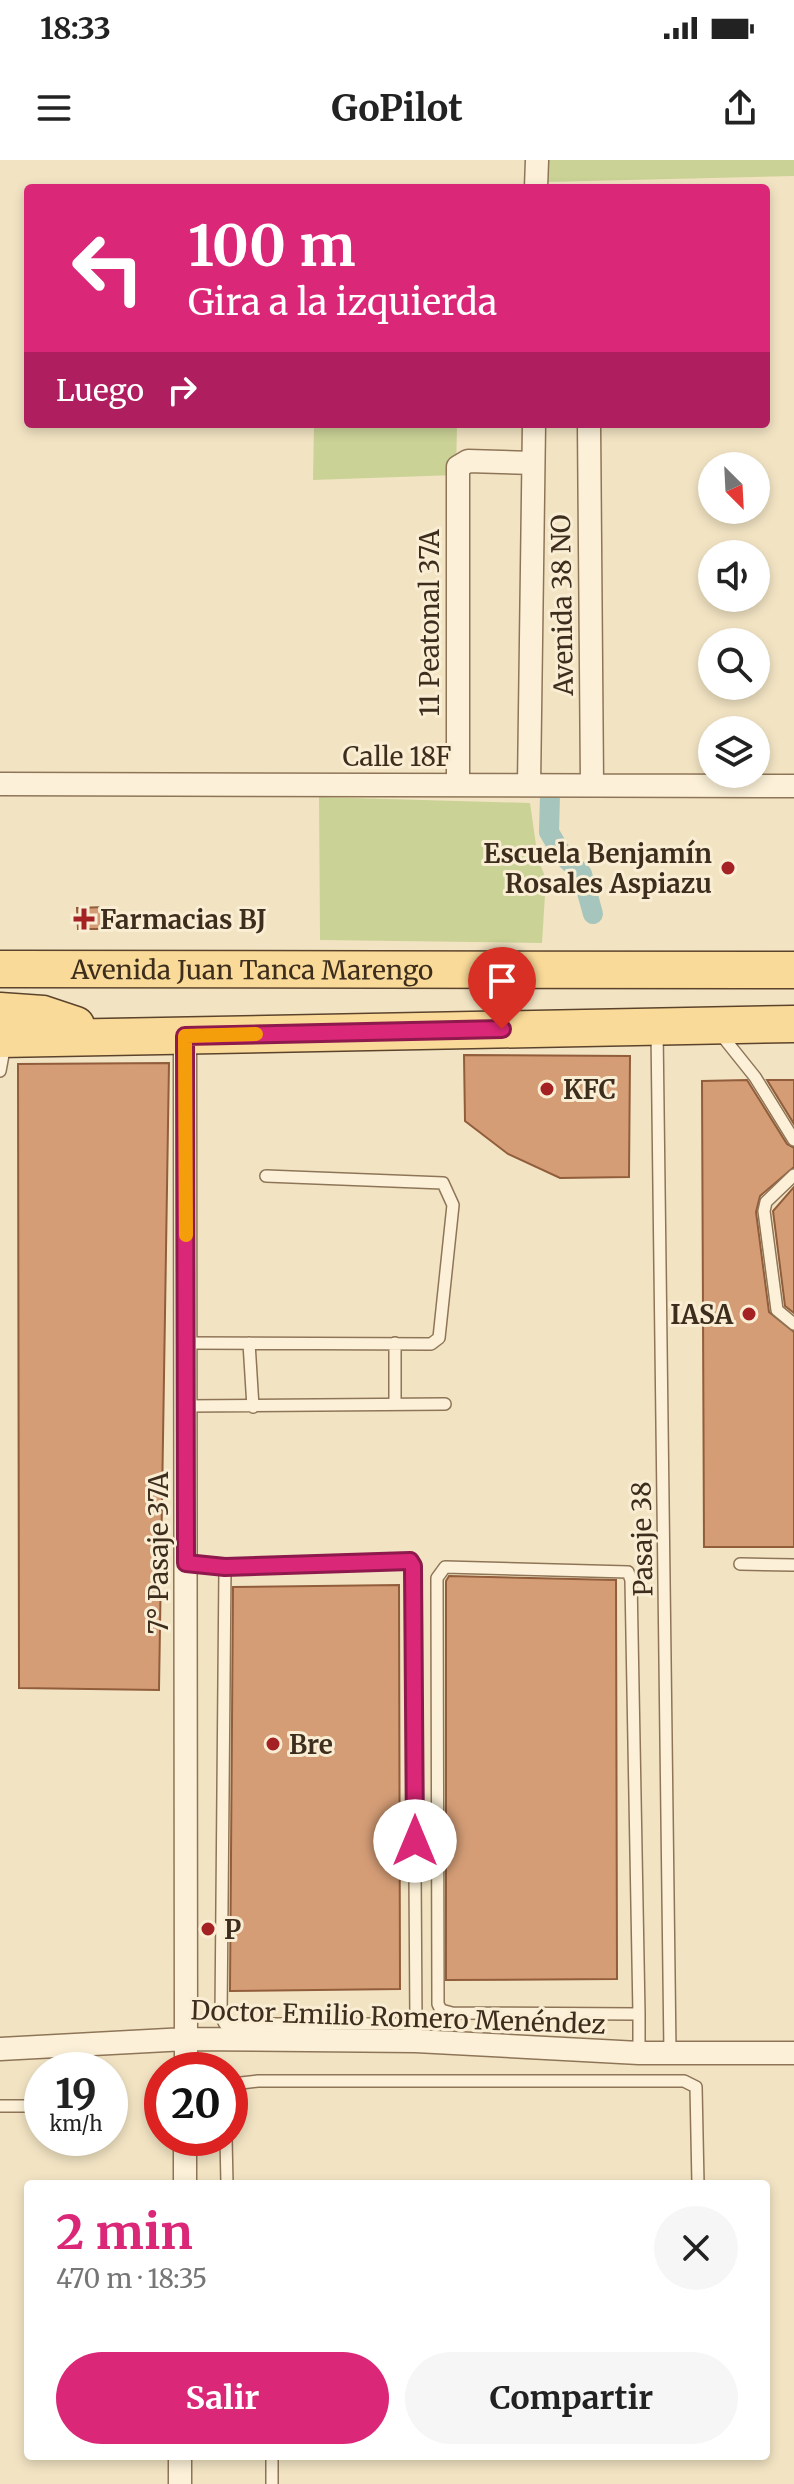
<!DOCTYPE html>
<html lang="es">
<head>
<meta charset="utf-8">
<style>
	body { margin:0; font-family:Merriweather,serif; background:#f6f6f6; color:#222; height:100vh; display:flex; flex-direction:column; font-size:30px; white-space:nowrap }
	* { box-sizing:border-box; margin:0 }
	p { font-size:26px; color:#767676 }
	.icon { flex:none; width:44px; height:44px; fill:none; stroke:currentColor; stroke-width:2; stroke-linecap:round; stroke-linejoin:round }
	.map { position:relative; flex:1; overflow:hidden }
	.panel { position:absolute; left:24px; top:2020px; width:746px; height:280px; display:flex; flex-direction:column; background:#fff; border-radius:8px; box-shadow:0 4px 12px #0003 }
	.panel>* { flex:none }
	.top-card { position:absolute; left:24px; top:24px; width:746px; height:244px; border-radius:8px; box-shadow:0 4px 12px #0003; background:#db2777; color:#fff; overflow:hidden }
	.needle { width:52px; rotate:156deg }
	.buttons { position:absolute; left:698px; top:292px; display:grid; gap:16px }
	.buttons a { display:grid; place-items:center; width:72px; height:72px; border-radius:50%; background:#fff; box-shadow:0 4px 12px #0003; font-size:40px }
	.speed { position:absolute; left:24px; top:1892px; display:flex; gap:16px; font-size:40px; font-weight:700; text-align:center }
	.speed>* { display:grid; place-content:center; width:104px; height:104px; border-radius:50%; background:#fff; box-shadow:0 4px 12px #0003; line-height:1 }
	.speed small { font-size:20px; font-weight:400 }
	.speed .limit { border:12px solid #d22; background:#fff; color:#111 }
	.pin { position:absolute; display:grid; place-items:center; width:68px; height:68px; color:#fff; margin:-82px -34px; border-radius:50% 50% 50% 0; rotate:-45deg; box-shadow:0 0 8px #0007 }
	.pin .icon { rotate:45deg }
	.me { position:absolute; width:88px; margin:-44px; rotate:0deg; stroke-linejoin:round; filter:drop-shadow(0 0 6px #0008) }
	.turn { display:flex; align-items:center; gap:28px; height:168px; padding:0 32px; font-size:36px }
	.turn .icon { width:104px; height:104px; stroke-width:2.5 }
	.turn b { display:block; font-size:56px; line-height:68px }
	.then { display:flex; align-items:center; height:76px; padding:0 32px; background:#0003; gap:16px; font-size:30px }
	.round { display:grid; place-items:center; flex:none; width:84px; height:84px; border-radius:42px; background:#f6f6f6 }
	.headline { display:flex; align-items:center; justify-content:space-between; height:136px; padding:0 32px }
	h1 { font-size:48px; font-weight:700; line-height:60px; color:#db2777 }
	.cta { display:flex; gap:16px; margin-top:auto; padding:16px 32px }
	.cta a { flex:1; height:92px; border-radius:48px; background:#db2777; color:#fff; font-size:32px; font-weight:700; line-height:92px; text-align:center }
	.cta a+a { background:#f6f6f6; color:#222 }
	.status { display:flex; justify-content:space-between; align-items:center; height:56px; padding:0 40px; background:#fff; direction:ltr }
	.status svg { height:22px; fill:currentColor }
	header { display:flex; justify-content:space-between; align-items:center; height:104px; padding:0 32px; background:#fff; font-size:36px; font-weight:700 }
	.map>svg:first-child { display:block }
	.green { fill:#cbd296 }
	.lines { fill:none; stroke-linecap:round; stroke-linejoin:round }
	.canal { stroke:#a6c5bc; stroke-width:20 }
	.building { fill:#d49d76; stroke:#915d3b; stroke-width:2 }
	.service-casing { stroke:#8f7558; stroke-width:14 }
	.minor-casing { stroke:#8f7558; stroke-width:25 }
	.primary-casing { stroke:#5c432c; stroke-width:39 }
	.service { stroke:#fcf1d8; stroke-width:11 }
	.minor { stroke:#fcf1d8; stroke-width:22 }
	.primary { stroke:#f9da98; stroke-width:36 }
	.route-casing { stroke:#8e194d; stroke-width:20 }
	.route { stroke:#db2777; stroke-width:14 }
	.slow { stroke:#f59e0b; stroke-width:14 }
	.poi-dot { fill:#a42223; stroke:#f9eed4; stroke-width:3 }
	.labels { text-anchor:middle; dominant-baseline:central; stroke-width:6; stroke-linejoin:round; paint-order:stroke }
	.street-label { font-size:26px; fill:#3d2d1d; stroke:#f9eed4 }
	.poi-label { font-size:26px; font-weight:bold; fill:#3d2d1d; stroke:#f9eed4; text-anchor:start }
</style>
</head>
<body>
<div class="status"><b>18:33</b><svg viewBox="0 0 49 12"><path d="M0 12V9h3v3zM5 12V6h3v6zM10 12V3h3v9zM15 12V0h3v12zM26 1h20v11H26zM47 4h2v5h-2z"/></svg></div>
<header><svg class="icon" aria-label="menu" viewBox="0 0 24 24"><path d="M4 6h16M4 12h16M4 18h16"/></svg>GoPilot<svg class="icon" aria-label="share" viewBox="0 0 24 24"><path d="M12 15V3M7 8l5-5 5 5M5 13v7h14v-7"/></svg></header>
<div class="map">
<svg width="794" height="2324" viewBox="0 0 794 2324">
	<rect width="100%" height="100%" fill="#f2e4c3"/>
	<path class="green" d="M545 0H794V16L545 22Z
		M314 264H457L456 315 313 320Z
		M319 637 530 643 538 699 546 719 542 783 320 780Z"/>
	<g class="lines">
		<path class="canal" d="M550 635 549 672 563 696 582 714 593 754"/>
	</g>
	<path class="building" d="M105 747V769H78L77 748Z
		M464 895 630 896 629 1017 560 1018 508 994 465 961Z
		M169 903 159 1530 19 1528 18 904Z
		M747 920 787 984 794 988V1007L760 1036 756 1052 769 1152 794 1172V1387H704L702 921Z
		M767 920H794V964Z
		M794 1027V1153L785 1146 773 1051Z
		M449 1416 616 1420 617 1819 446 1820V1421Z
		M399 1425 400 1829 230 1831 233 1427Z"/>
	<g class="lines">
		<g class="service-casing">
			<path id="service" d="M657 870 670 1893
				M719 872 755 917 794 980
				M0 911 5 884
				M794 1015 766 1042 764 1051 777 1150 794 1164
				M187 1183 431 1184 439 1178 453 1045 443 1023 266 1016
				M249 1183 253 1247
				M395 1183V1244
				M186 1246 445 1244
				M186 1403 225 1407
				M740 1404 794 1405
				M639 1854 452 1853 441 1850 438 1844 437 1418 445 1407 628 1412 631 1420 639 1854V1893
				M416 1881V1864L413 1406 410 1401 403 1399 225 1407 221 1856 225 1864H416
				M230 1932 241 1923 258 1921H684L696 1927 698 2024
				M0 1946H42
				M226 1978 227 2024
				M272 2296V2324"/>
		</g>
		<g class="minor-casing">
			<path id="minor" d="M536 28 537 0
				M589 264 592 625
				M0 624 794 626
				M458 624V307L468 301 533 303
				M529 625 534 264
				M185 876 186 1910
				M0 1889 186 1879 416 1881 639 1893H794
				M185 2024V1978
				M180 2324V2296"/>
		</g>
		<g class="primary-casing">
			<g id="primary">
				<path id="s1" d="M0 809 794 810"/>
				<path d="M0 851 43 854 76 865"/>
				<path d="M0 879 794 864"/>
			</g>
		</g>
		<use href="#service" class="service"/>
		<use href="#minor" class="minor"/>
		<use href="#primary" class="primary"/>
	</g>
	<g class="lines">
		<g class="route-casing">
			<path id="route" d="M415 1681 413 1406 410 1401 225 1407 186 1403 185 876 502 869"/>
		</g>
		<use href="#route" class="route"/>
		<path class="slow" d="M186 1075 185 876 256 874"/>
	</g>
	<g class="poi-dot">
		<circle cx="728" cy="708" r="8"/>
		<path d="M80 747h8v8h8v8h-8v8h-8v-8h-8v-8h8z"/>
		<circle cx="547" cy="929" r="8"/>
		<circle cx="749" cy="1154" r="8"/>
		<circle cx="273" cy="1584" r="8"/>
		<circle cx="208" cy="1769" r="8"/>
	</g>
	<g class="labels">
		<g class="street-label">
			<text transform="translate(562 445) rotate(-91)">Avenida 38 NO</text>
			<text transform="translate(429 463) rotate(-90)">11 Peatonal 37A</text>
			<text x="397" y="596">Calle 18F</text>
			<text stroke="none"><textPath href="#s1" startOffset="252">Avenida Juan Tanca Marengo</textPath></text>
			<text transform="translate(642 1379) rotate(-91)">Pasaje 38</text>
			<text transform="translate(158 1393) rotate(-90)">7° Pasaje 37A</text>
			<text transform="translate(398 1857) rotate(2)">Doctor Emilio Romero Menéndez</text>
		</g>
		<g class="poi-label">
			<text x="712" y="693" text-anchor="end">Escuela Benjamín<tspan x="712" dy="30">Rosales Aspiazu</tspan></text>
			<text x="100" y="759">Farmacias BJ</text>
			<text x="563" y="929">KFC</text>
			<text x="733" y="1154" text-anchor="end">IASA</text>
			<text x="289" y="1584">Bre</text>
			<text x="224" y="1769">P</text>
		</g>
	</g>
</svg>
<div class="buttons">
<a><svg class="needle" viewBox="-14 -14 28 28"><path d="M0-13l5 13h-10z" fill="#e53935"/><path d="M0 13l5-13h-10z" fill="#767676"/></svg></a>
<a><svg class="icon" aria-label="sound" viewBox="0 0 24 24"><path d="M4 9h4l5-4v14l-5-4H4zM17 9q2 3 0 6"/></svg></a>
<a><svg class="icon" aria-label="search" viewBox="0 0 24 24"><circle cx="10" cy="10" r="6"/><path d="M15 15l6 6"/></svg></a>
<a><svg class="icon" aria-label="layers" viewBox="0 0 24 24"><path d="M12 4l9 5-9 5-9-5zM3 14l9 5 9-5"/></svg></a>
</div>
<div class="speed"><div>19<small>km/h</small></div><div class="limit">20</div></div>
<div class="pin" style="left:502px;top:869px;background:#d93025"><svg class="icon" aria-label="arrive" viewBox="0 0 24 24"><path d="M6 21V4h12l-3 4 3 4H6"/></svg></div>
<svg class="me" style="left:415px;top:1681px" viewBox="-20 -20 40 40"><circle r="19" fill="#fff"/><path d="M0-13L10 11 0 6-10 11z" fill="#db2777"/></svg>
<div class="top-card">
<div class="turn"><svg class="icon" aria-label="left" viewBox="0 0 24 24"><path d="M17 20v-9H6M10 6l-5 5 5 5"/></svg><div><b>100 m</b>Gira a la izquierda</div></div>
<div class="then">Luego<svg class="icon" aria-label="right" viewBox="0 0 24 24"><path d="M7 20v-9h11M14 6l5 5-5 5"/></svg></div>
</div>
<section class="panel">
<div class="headline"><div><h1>2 min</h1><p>470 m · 18:35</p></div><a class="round"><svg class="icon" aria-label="close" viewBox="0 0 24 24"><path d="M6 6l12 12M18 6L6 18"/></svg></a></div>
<div class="cta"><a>Salir</a><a>Compartir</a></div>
</section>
</div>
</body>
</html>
